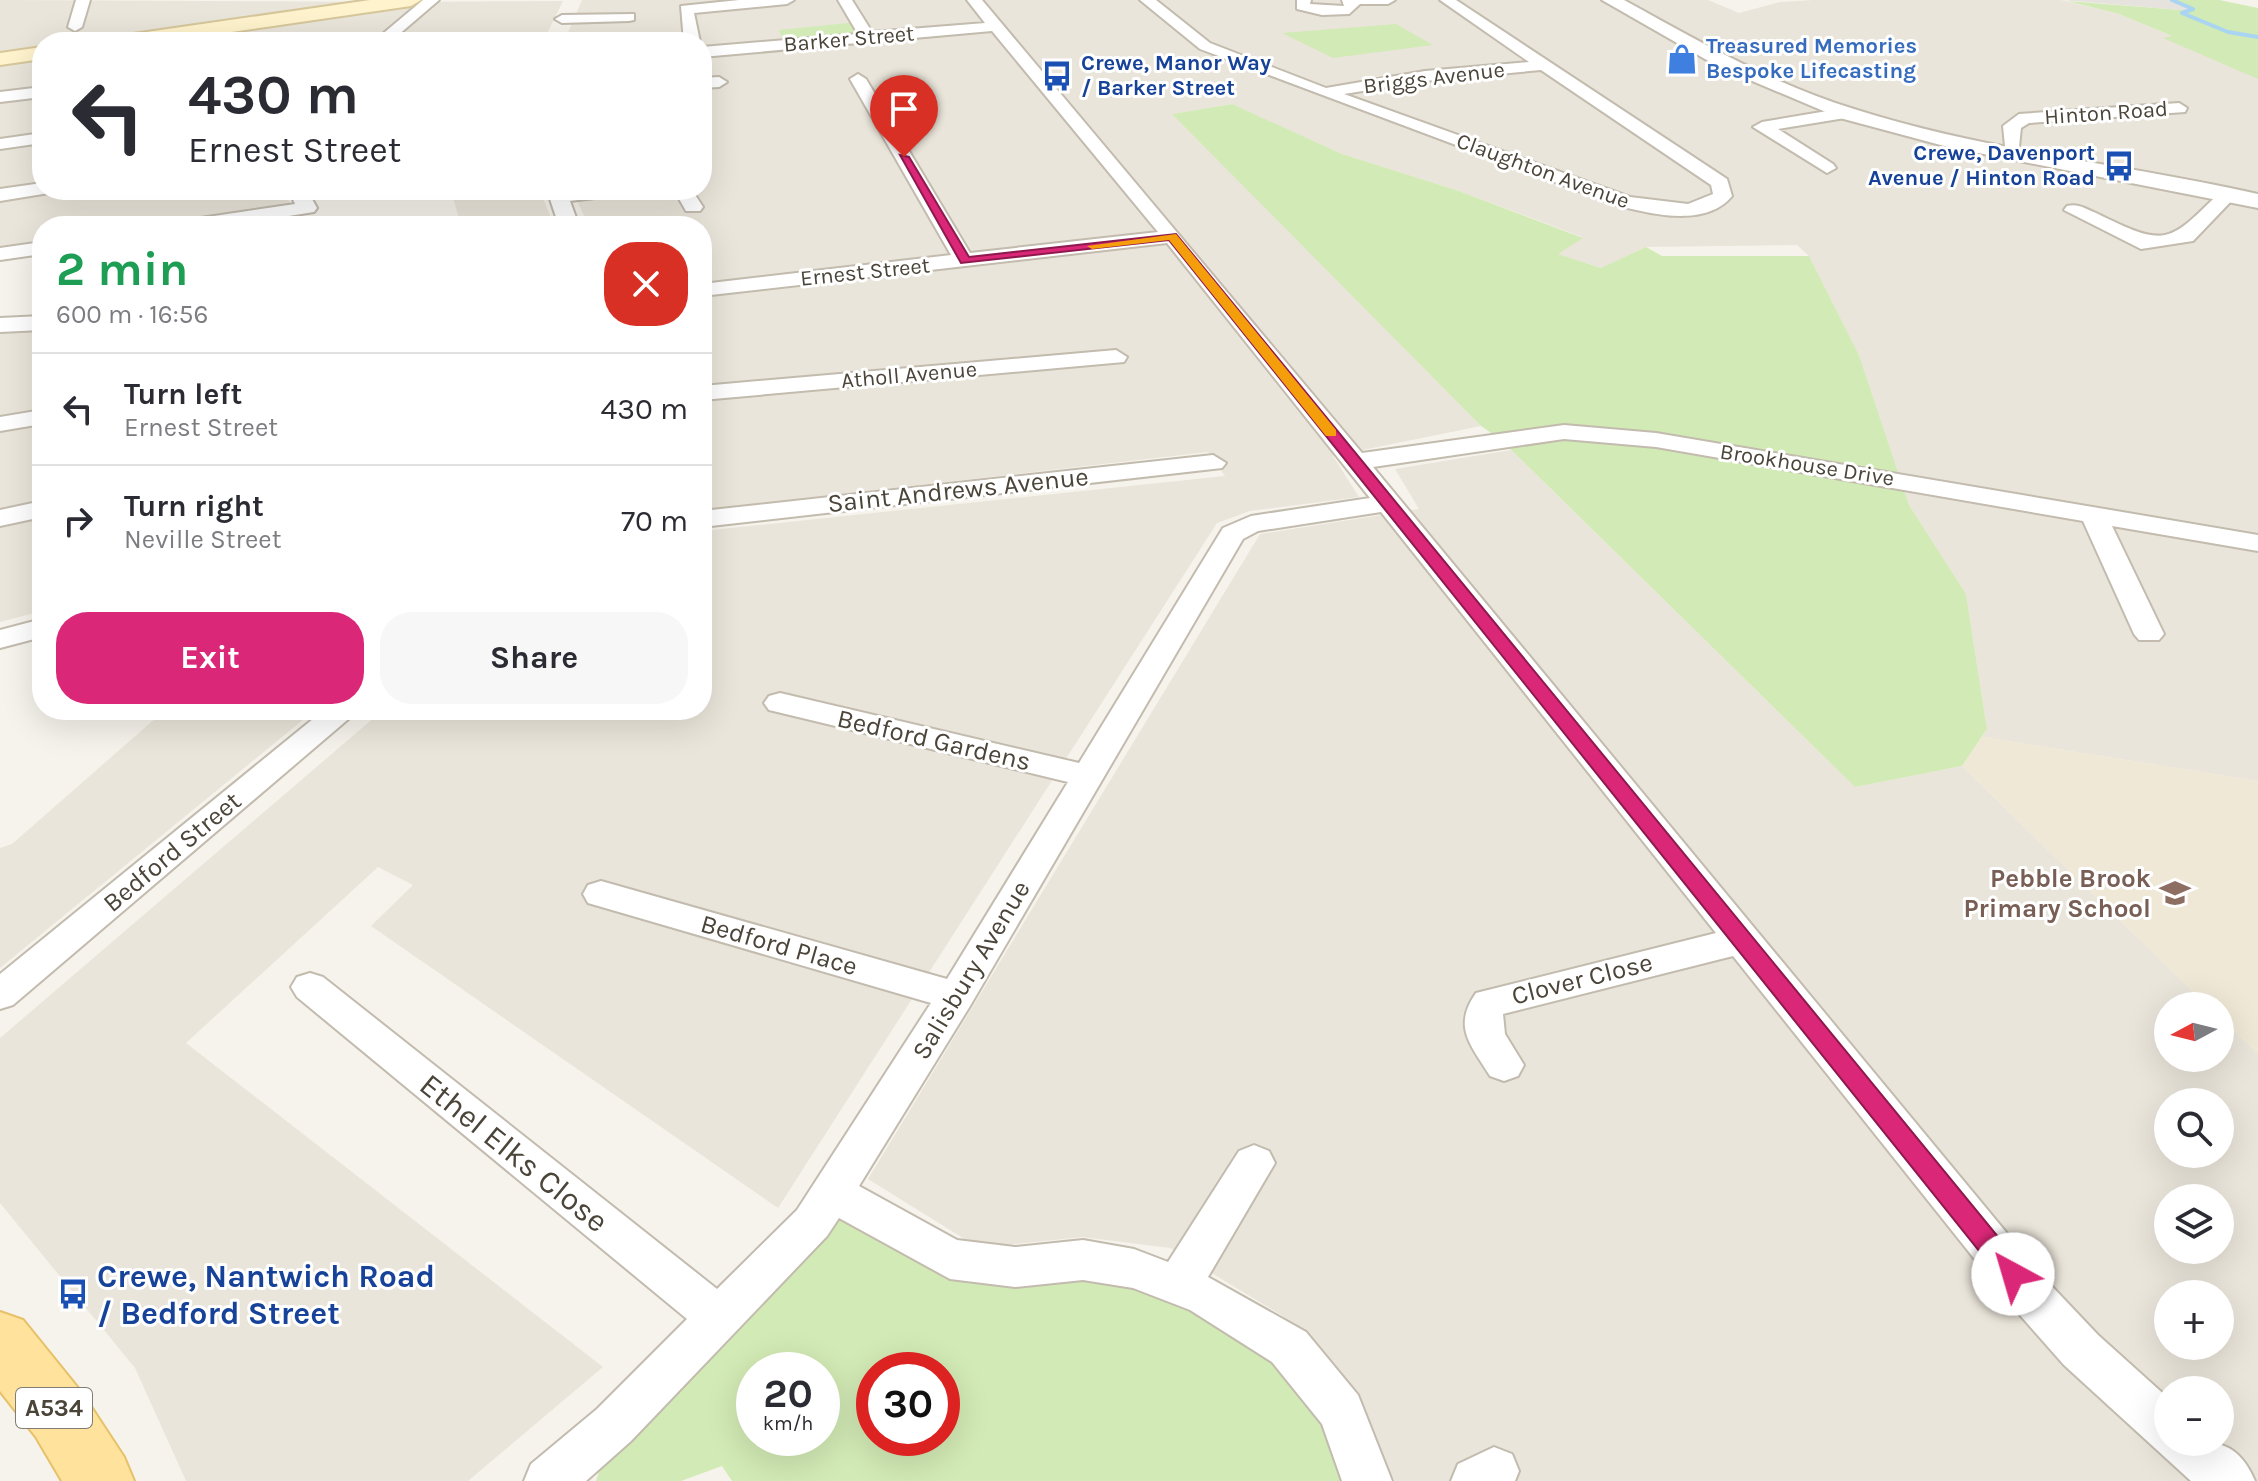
<!DOCTYPE html>
<html lang="en">
<head>
<meta charset="utf-8">
<style>
	body { margin:0; font-family:Karla,sans-serif; background:#f7f7f7; color:#2b2b33; height:100vh; display:flex; flex-direction:column; font-size:30px; white-space:nowrap }
	* { box-sizing:border-box; margin:0 }
	p { font-size:26px; color:#7c7c81 }
	.icon { flex:none; width:44px; height:44px; fill:none; stroke:currentColor; stroke-width:2; stroke-linecap:round; stroke-linejoin:round }
	.map { position:relative; flex:1; overflow:hidden }
	.side { position:absolute; left:32px; top:216px; width:680px; height:504px; display:flex; flex-direction:column; background:#fff; border-radius:32px; box-shadow:0 8px 32px #0002 }
	.side>* { flex:none }
	.hud { position:absolute; left:32px; top:32px; width:680px; height:168px; border-radius:32px; box-shadow:0 8px 32px #0002; background:#fff; color:#2b2b33; overflow:hidden }
	.needle { width:52px; rotate:263deg }
	.fabs { position:absolute; left:2154px; top:992px; display:grid; gap:16px }
	.fabs a { display:grid; place-items:center; width:80px; height:80px; border-radius:50%; background:#fff; box-shadow:0 8px 32px #0002; font-size:40px }
	.speed { position:absolute; left:736px; top:1352px; display:flex; gap:16px; font-size:40px; font-weight:700; text-align:center }
	.speed>* { display:grid; place-content:center; width:104px; height:104px; border-radius:50%; background:#fff; box-shadow:0 8px 32px #0002; line-height:1 }
	.speed small { font-size:20px; font-weight:400 }
	.speed .limit { border:12px solid #d22; background:#fff; color:#111 }
	.pin { position:absolute; display:grid; place-items:center; width:68px; height:68px; color:#fff; margin:-82px -34px; border-radius:50% 50% 50% 0; rotate:-45deg; box-shadow:0 0 8px #0007 }
	.pin .icon { rotate:45deg }
	.me { position:absolute; width:88px; margin:-44px; rotate:321deg; stroke-linejoin:round; filter:drop-shadow(0 0 6px #0008) }
	.turn { display:flex; align-items:center; gap:28px; height:168px; padding:0 24px; font-size:36px }
	.turn .icon { width:104px; height:104px; stroke-width:2.5 }
	.turn b { display:block; font-size:56px; line-height:68px }
	.round { display:grid; place-items:center; flex:none; width:84px; height:84px; border-radius:32px; background:#f7f7f7 }
	.overview { display:flex; align-items:center; justify-content:space-between; height:136px; padding:0 24px }
	h1 { font-size:48px; font-weight:700; line-height:60px; color:#1e9e55 }
	.primary-button { display:flex; gap:16px; margin-top:auto; padding:16px 24px }
	.primary-button a { flex:1; height:92px; border-radius:32px; background:#db2777; color:#fff; font-size:32px; font-weight:700; line-height:92px; text-align:center }
	.primary-button a+a { background:#f7f7f7; color:#2b2b33 }
	ul { padding:0; list-style:none }
	li { display:flex; align-items:center; gap:24px; height:112px; padding:0 24px; border-top:2px solid #e1e1e2 }
	li div { flex:1 }
	li b { display:block; font-size:30px }
	li em { font-style:normal }
	.map>svg:first-child { display:block }
	.residential { fill:#eae5da; fill-rule:evenodd }
	.industrial { fill:#e6e2dd }
	.education { fill:#efe8d6 }
	.green { fill:#d2eab5; fill-rule:evenodd }
	.lines { fill:none; stroke-linecap:round; stroke-linejoin:round }
	.stream { stroke:#a9d4f2; stroke-width:4 }
	.minor-casing { stroke:#c2bbae; stroke-width:4 }
	.tertiary-casing { stroke:#c2bbae; stroke-width:4 }
	.secondary-casing { stroke:#d6c79b; stroke-width:4 }
	.primary-casing { stroke:#e6c16a; stroke-width:4 }
	.minor { fill:#fff; fill-rule:evenodd }
	.tertiary { fill:#fff; fill-rule:evenodd }
	.secondary { fill:#fff3cd; fill-rule:evenodd }
	.primary { fill:#ffe39c; fill-rule:evenodd }
	.route { fill:#db2777; stroke:#8e194d; stroke-width:2 }
	.slow { fill:#f59e0b }
	.labels { text-anchor:middle; dominant-baseline:central; stroke-width:6; stroke-linejoin:round; paint-order:stroke }
	.far-street-label { font-size:22px; fill:#4b4439; stroke:#fff }
	.far-shop-label { font-size:22px; font-weight:bold; fill:#366cbe; stroke:#fff; text-anchor:start }
	.far-transit-label { font-size:22px; font-weight:bold; fill:#164399; stroke:#fff; text-anchor:start }
	.shield { fill:#fff; stroke:#817c74; stroke-width:2 }
	.shield-label { font-size:24px; font-weight:bold; fill:#4b4439 }
	.street-label { font-size:26px; fill:#4b4439; stroke:#fff }
	.education-label { font-size:26px; font-weight:bold; fill:#785e54; stroke:#fff; text-anchor:end }
	.near-street-label { font-size:32px; fill:#4b4439; stroke:#fff }
	.near-transit-label { font-size:32px; font-weight:bold; fill:#164399; stroke:#fff; text-anchor:start }
</style>
</head>
<body>
<div class="map">
<svg width="2258" height="1481" viewBox="0 0 2258 1481">
	<rect width="100%" height="100%" fill="#f6f3ec"/>
	<path class="residential" d="M0 0 409 2 563 1 543 42H42V190H284L291 206 162 226H42V244L0 250Z
		M582 0H1708L1739 13 1780 2 1813 0H2061L2119 14 2174 37 2258 76V781L1982 737 1987 729 1966 594 1909 505 1859 355 1809 256 1797 245 1646 247 1602 268 1557 254 1582 237 1459 191 1342 154 1231 104 1173 114 1481 426 1333 456 1359 497 1250 511 1217 523 778 1208 371 926 413 885 378 867 186 1043 603 1367 468 1481H186L135 1368 0 1203V1038L383 710H702V531L1225 476 1208 452 702 510V226H589L572 190H702V42H564Z
		M451 190H540L554 226H461Z
		M42 331V611L0 622V333Z
		M1511 450 1855 787 1962 766 2208 1006H2168V1058H2220V1017L2258 1054V1481H1395L1344 1383 1283 1316 1170 1248 1082 1237 979 1248 868 1179 1260 534 1419 509 1395 469ZM2168 1102H2220V1154H2168ZM2168 1198H2220V1250H2168ZM2168 1294H2220V1346H2168ZM2168 1390H2220V1442H2168Z
		M165 710H315L0 968V848L12 844Z"/>
	<path class="industrial" d="M2062 0H2172L2193 9V11Z"/>
	<path class="education" d="M1982 737 2258 781V1054L2220 1017V1006H2208L1962 766Z"/>
	<path class="green" d="M2172 0H2219L2258 8V79L2163 38 2172 36 2119 14 2067 1 2193 11Z
		M858 22 868 38 785 45 779 30Z
		M1396 24 1433 45 1333 58 1282 33Z
		M1232 104 1342 154 1459 191 1583 238 1558 254 1601 268 1646 247 1662 256H1809L1859 355 1909 505 1966 594 1987 729 1962 766 1855 787 1500 439 1481 426 1172 114Z
		M832 1192 950 1259 1083 1260 1289 1347 1362 1481H732L722 1466 681 1481H596L614 1425ZM754 1370H822V1438H754ZM874 1370H942V1438H874Z"/>
	<g class="lines">
		<path class="stream" d="M2172 0 2193 9 2182 13 2228 32 2258 37"/>
		<g class="minor-casing">
			<path id="minor" d="M76 0H90L82 27 75 31 68 27Z
				M423 0H439L390 42H373Z
				M739 0H794L787 4 694 13 700 42H684L681 6Z
				M838 0H852L872 32 985 23 967 0H982L1362 453 1564 425 1656 433 2258 535V551L2112 526 2164 634 2159 640H2139L2134 634 2083 521 1656 447 1564 439 1373 467 2044 1278 2098 1335 2168 1398V1442C2210 1442 2236 1436 2255 1481H2191L2064 1365 2012 1306 1733 956 1503 1014 1505 1034 1524 1065 1518 1076 1504 1081 1490 1076C1471 1045 1452 1027 1476 993L1716 933 1381 512 1258 531 1243 539 970 1006 859 1186 957 1240 1015 1247 1083 1240 1134 1249 1168 1262 1239 1151 1254 1145 1269 1151 1275 1163 1208 1277 1306 1332 1358 1395 1392 1481H1342L1322 1424 1272 1362 1190 1310 1133 1288 1083 1280 1015 1287 950 1279 839 1218 827 1236 631 1441 586 1481H524L531 1464 597 1409 687 1319 297 997 291 987 297 977 310 973 323 977 717 1289 797 1210 931 1003 588 903 583 894 588 885 601 881 947 979 1068 782 769 710 764 703 769 696 780 693 1079 763 1223 528 1251 516 1370 498 1167 243 702 296V284L951 255 850 79 858 74 866 79 970 253 1158 232 992 31 702 57V47L858 34Z
				M1140 0H1156L1210 43 1326 88 1425 71 1529 62 1440 0H1456L1727 179 1732 196C1706 228 1650 214 1616 205L1200 49ZM1541 70 1711 185 1713 194 1688 204 1630 197 1344 94 1425 81Z
				M1297 0H1311L1310 4 1344 6 1342 0H1395L1388 4H1360L1349 14 1322 15 1297 9Z
				M634 14V20L629 21 562 23 555 19 562 15Z
				M702 78 719 77 727 82 719 87 702 88Z
				M42 87V97L0 102V92Z
				M2179 103 2187 108 2185 112 2029 123 2021 128 2018 156H2006L2003 126 2019 114Z
				M1845 108 1853 113 1851 117 1778 129 1833 164 1836 168 1827 173 1753 127 1762 122Z
				M42 133V143L0 149V139Z
				M42 183V190H51L49 193 0 201V189Z
				M2229 188 2238 194 2193 241 2141 249 2064 210 2067 206C2078 203 2086 209 2096 213 2167 248 2168 244 2222 190Z
				M289 190H307L317 208 314 212 226 226H177L187 220 295 204Z
				M547 190H621L612 196 570 201 579 226H559Z
				M674 190H692L703 207 700 211H686Z
				M42 242V254L0 260V248Z
				M42 316V330L0 332V318Z
				M1116 350 1127 357 1124 362 702 400V386Z
				M42 410V424L0 431V417Z
				M1213 455 1226 463 1222 468 702 527V511Z
				M42 501V517L0 526V510Z
				M42 619V637L0 648V630Z
				M324 710H359L13 1005 0 1009V974Z
				M1494 1447 1512 1454 1519 1471 1515 1481H1451L1458 1464Z"/>
		</g>
		<g class="tertiary-casing">
			<path id="tertiary" d="M1602 0H1624C1698 41 1773 84 1854 109 1985 151 2124 164 2258 194V208L1948 147 1840 118 1719 67Z"/>
		</g>
		<g class="secondary-casing">
			<path id="secondary" d="M370 0H421L411 6 162 42H109L119 36Z
				M42 47V59L0 65V53Z"/>
		</g>
		<g class="primary-casing">
			<path id="primary" d="M0 1312 23 1320 82 1393 124 1457 134 1481H62L36 1437 0 1391Z"/>
		</g>
		<use href="#minor" class="minor"/>
		<use href="#tertiary" class="tertiary"/>
		<use href="#secondary" class="secondary"/>
		<use href="#primary" class="primary"/>
	</g>
	<path class="route" d="M900 155 909 157 969 257 1176 234 2022 1266 2026 1274 2022 1282 2013 1285 2004 1282 1169 240 961 263Z"/>
	<path class="slow" d="M1176 234 1336 430V436H1326L1169 240 1092 249 1087 246Z"/>
	<defs>
		<g id="shop-bare" transform="scale(2.4)"><path d="M-5-2.5h2.3a2.7 3.5 0 0 1 5.4 0H5L5.5 6h-11ZM-1.5-2.5h3a1.5 2.3 0 0 0-3 0Z" fill="#3f7fe0" stroke="#fff" stroke-width="2.5" paint-order="stroke"/></g>
		<g id="bus-bare" transform="scale(2.4)"><path d="M-5-6H5V4H4V6H2V4H-2V6H-4V4H-5ZM-3.5-4V0h7V-4ZM-3.5 1.2v1.5H-2V1.2ZM2 1.2v1.5H3.5V1.2Z" fill="#1a4fb4" stroke="#fff" stroke-width="2.5" paint-order="stroke"/></g>
		<g id="school-bare" transform="scale(2.4)"><path d="M0-5L7-2L0 1L-7-2ZM-4 1L0 2.5L4 1V4Q0 6-4 4Z" fill="#8d6e63" stroke="#fff" stroke-width="2.5" paint-order="stroke"/></g>
	</defs>
	<g fill-rule="evenodd">
		<use href="#shop-bare" x="1682" y="59"/>
		<use href="#bus-bare" x="1057" y="76"/>
		<use href="#bus-bare" x="2119" y="166"/>
		<use href="#school-bare" x="2175" y="893"/>
		<use href="#bus-bare" x="73" y="1294"/>
	</g>
	<g class="labels">
		<g class="far-street-label">
			<text transform="translate(849 39) rotate(-5)">Barker Street</text>
			<text transform="translate(1434 78) rotate(-7)">Briggs Avenue</text>
			<text transform="translate(2106 113) rotate(-4)">Hinton Road</text>
			<text transform="translate(1543 171) rotate(20)">Claughton Avenue</text>
			<text transform="translate(865 272) rotate(-6)">Ernest Street</text>
			<text transform="translate(909 375) rotate(-5)">Atholl Avenue</text>
			<text transform="translate(1807 465) rotate(9)">Brookhouse Drive</text>
		</g>
		<g class="far-shop-label">
			<text x="1706" y="46">Treasured Memories<tspan x="1706" dy="25">Bespoke Lifecasting</tspan></text>
		</g>
		<g class="far-transit-label">
			<text x="1081" y="63">Crewe, Manor Way<tspan x="1081" dy="25">/ Barker Street</tspan></text>
			<text x="2095" y="153" text-anchor="end">Crewe, Davenport<tspan x="2095" dy="25">Avenue / Hinton Road</tspan></text>
		</g>
		<rect class="shield" x="16" y="1388" width="76" height="40" rx="6"/>
		<g class="shield-label">
			<text x="54" y="1408">A534</text>
		</g>
		<g class="street-label">
			<text transform="translate(958 490) rotate(-6)">Saint Andrews Avenue</text>
			<text transform="translate(934 740) rotate(13)">Bedford Gardens</text>
			<text transform="translate(172 852) rotate(-40)">Bedford Street</text>
			<text transform="translate(779 945) rotate(16)">Bedford Place</text>
			<text transform="translate(971 970) rotate(-59)">Salisbury Avenue</text>
			<text transform="translate(1582 979) rotate(-14)">Clover Close</text>
		</g>
		<g class="education-label">
			<text x="2151" y="878">Pebble Brook<tspan x="2151" dy="30">Primary School</tspan></text>
		</g>
		<g class="near-street-label">
			<text transform="translate(514 1153) rotate(39)">Ethel Elks Close</text>
		</g>
		<g class="near-transit-label">
			<text x="97" y="1276">Crewe, Nantwich Road<tspan x="97" dy="37">/ Bedford Street</tspan></text>
		</g>
	</g>
</svg>
<div class="fabs">
<a><svg class="needle" viewBox="-14 -14 28 28"><path d="M0-13l5 13h-10z" fill="#e53935"/><path d="M0 13l5-13h-10z" fill="#7c7c81"/></svg></a>
<a><svg class="icon" aria-label="search" viewBox="0 0 24 24"><circle cx="10" cy="10" r="6"/><path d="M15 15l6 6"/></svg></a>
<a><svg class="icon" aria-label="layers" viewBox="0 0 24 24"><path d="M12 4l9 5-9 5-9-5zM3 14l9 5 9-5"/></svg></a>
<a>+</a>
<a>−</a>
</div>
<div class="speed"><div>20<small>km/h</small></div><div class="limit">30</div></div>
<div class="pin" style="left:904px;top:157px;background:#d93025"><svg class="icon" aria-label="arrive" viewBox="0 0 24 24"><path d="M6 21V4h12l-3 4 3 4H6"/></svg></div>
<svg class="me" style="left:2013px;top:1274px" viewBox="-20 -20 40 40"><circle r="19" fill="#fff"/><path d="M0-13L10 11 0 6-10 11z" fill="#db2777"/></svg>
<div class="hud">
<div class="turn"><svg class="icon" aria-label="left" viewBox="0 0 24 24"><path d="M17 20v-9H6M10 6l-5 5 5 5"/></svg><div><b>430 m</b>Ernest Street</div></div>
</div>
<section class="side">
<div class="overview"><div><h1>2 min</h1><p>600 m · 16:56</p></div><a class="round" style="background:#d93025;color:#fff"><svg class="icon" aria-label="close" viewBox="0 0 24 24"><path d="M6 6l12 12M18 6L6 18"/></svg></a></div>
<ul>
<li><svg class="icon" aria-label="left" viewBox="0 0 24 24"><path d="M17 20v-9H6M10 6l-5 5 5 5"/></svg><div><b>Turn left</b><p>Ernest Street</p></div><em>430 m</em></li>
<li><svg class="icon" aria-label="right" viewBox="0 0 24 24"><path d="M7 20v-9h11M14 6l5 5-5 5"/></svg><div><b>Turn right</b><p>Neville Street</p></div><em>70 m</em></li>
</ul>
<div class="primary-button"><a>Exit</a><a>Share</a></div>
</section>
</div>
</body>
</html>
